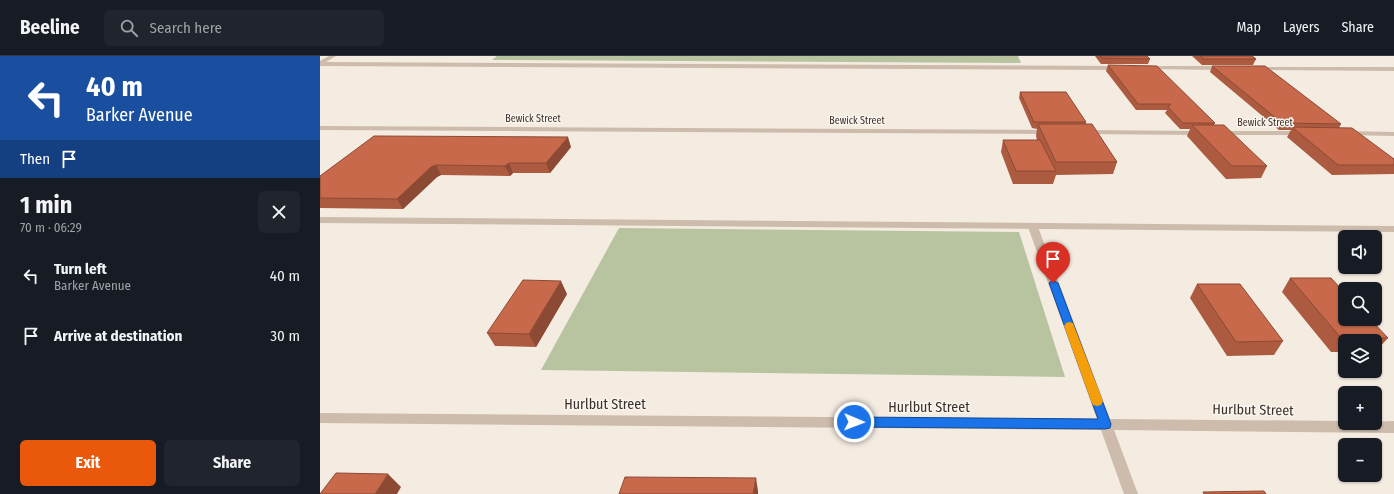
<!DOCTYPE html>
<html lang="en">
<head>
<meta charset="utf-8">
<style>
  body { margin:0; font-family:"Fira Sans Condensed",sans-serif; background:#20242c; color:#f1f3f6; height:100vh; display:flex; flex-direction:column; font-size:15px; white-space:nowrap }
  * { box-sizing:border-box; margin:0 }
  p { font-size:13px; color:#9ea1a6 }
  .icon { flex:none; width:22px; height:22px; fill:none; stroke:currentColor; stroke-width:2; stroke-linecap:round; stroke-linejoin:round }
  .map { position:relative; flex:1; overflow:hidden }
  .sheet { display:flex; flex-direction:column; background:#171b24; width:320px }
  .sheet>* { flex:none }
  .guide { background:#1a4fa0; color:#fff; overflow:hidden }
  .tools { position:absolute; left:1018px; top:174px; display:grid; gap:8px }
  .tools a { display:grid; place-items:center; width:44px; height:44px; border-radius:6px; background:#171b24; box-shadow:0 1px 3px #0004; font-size:20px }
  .pin { position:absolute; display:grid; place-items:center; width:34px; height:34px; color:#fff; margin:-41px -17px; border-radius:50% 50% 50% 0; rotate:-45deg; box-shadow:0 0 4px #0007 }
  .pin .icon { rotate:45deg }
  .me { position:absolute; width:44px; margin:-22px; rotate:91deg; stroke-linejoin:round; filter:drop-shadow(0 0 3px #0008) }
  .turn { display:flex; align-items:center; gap:14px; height:84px; padding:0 20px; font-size:18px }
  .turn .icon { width:52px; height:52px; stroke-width:2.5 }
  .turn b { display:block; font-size:28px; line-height:34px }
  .then { display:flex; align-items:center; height:38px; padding:0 20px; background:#0003; gap:8px; font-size:15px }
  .round { display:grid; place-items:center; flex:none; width:42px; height:42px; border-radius:6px; background:#20242c }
  .head { display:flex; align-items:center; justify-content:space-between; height:68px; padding:0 20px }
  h1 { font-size:24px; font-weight:700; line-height:30px }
  .primary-button { display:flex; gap:8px; margin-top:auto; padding:8px 20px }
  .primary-button a { flex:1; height:46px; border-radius:6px; background:#ea580c; color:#fff; font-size:16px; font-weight:700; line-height:46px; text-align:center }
  .primary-button a+a { background:#20242c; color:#f1f3f6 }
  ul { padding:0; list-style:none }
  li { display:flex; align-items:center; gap:12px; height:60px; padding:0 20px }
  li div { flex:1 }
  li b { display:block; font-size:15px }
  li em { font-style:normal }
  header { display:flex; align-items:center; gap:24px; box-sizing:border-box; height:56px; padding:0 20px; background:#171b24; border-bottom:1px solid #363941 }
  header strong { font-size:19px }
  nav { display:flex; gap:22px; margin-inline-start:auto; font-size:14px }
  .search { width:280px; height:36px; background:#20242c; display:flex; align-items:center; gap:10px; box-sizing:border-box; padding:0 14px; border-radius:6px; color:#9ea1a6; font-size:15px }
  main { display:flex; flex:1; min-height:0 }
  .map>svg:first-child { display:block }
  .green { fill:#b8c4a0 }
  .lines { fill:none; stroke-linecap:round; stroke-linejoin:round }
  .service { fill:#cdbbac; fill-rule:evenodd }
  .minor { fill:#cdbbac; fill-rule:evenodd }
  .wall { fill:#ac5a40 }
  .shaded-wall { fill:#8c4a34 }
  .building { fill:#c8694b; stroke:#8c4a34 }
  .route { fill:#1a73e8; stroke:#114b97 }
  .slow { fill:#f59e0b }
  .labels { text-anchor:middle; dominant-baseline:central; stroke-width:3; stroke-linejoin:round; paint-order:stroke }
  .far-street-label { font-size:10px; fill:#3b302b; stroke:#fbf5ee }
  .near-street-label { font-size:14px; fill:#3b302b; stroke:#fbf5ee }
</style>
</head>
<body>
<header>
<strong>Beeline</strong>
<div class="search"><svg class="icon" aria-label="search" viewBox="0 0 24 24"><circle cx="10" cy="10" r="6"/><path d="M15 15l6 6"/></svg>Search here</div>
<nav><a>Map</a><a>Layers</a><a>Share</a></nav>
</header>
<main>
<section class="sheet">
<div class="guide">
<div class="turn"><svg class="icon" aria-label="left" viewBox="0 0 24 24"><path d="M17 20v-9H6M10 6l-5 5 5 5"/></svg><div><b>40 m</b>Barker Avenue</div></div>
<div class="then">Then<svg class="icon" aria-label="arrive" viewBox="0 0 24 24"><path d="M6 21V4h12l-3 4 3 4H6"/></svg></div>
</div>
<div class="head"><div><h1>1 min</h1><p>70 m · 06:29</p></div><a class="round"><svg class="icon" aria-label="close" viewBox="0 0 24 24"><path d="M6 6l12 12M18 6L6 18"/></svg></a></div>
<ul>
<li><svg class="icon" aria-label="left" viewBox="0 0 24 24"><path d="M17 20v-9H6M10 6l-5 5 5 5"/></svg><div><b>Turn left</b><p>Barker Avenue</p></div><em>40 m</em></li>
<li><svg class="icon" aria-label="arrive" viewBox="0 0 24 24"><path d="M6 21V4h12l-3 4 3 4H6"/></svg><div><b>Arrive at destination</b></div><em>30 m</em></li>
</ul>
<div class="primary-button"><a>Exit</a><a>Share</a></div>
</section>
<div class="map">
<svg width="1074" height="438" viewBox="0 0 1074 438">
  <rect width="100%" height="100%" fill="#f4ebe1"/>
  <g class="green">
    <polygon points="177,0 698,0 701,7 172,4"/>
    <polygon points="299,172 699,176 745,321 221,314"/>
  </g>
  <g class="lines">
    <g class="service">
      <polygon points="9,0 16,0 6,6 800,10 803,12 800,14 0,10 0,5"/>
      <polygon points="826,10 904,10 907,12 904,14 824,13 824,11"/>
      <polygon points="934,11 1074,11 1074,15 936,14 934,13"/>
      <polygon points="0,161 1074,170 1074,176 0,167"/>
    </g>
    <g class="minor">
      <polygon points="0,70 730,74 734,76 730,78 0,74"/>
      <polygon points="761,74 882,75 886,77 882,79 764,78 761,78"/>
      <polygon points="897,75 982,75 986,77 982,79 900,79 896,77"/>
      <polygon points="1023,75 1074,76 1074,80 1026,79 1022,77"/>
      <polygon points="713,168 718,171 790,363 1025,365 1025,367 1074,365 1074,377 794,374 818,438 804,438 781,374 0,367 0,357 777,363 708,171"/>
    </g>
  </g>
  <g class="wall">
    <polygon points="775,0 827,0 830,3 828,8 781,8"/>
    <polygon points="872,0 932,0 936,3 933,9 882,9"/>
    <polygon points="788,9 895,67 894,69 947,110 941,122 906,123 867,80 870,73 860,73 845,57 847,54 816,54 786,15"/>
    <polygon points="892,10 1021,68 1019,72 1074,103 1074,118 1012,119 967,81 971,74 959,74 890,16"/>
    <polygon points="700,36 766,66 766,68 797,106 793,118 736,119 733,128 693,128 681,96 683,84 717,84 716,80 717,73 712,72 699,42"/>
    <polygon points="251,91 230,117 193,117 190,120 121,119 117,121 83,153 0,152 0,120"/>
    <polygon points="970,222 1068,282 1056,295 1055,295 1055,285 1025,285 1025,296 1011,296 962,236"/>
    <polygon points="877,228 963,285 954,299 907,300 870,242"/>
    <polygon points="247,238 216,291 175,290 167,277"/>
  </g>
  <g class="shaded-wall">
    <polygon points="248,81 251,91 230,117 226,107"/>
    <polygon points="189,107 193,117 190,120 185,110"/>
    <polygon points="116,109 121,119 117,121 83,153 77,143 111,111"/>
    <polygon points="241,225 247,238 216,291 209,278"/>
    <polygon points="68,418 81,431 77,438 55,438"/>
    <polygon points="436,422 438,435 438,438 433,438"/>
  </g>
  <g class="building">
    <polygon points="780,0 827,0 830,3 782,2"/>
    <polygon points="880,0 932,0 936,3 884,3"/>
    <polygon points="788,9 837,10 895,67 863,67 848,51 851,48 818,48"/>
    <polygon points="892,10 945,10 1021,68 962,67"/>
    <polygon points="700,36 746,36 766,66 714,66"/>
    <polygon points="718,68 772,68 797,106 736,106"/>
    <polygon points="872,69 904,69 947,110 912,110"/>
    <polygon points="972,71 1032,72 1074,103 1074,109 1018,109"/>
    <polygon points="54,80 248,81 226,107 189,107 185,110 116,109 111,111 77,143 0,142 0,120"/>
    <polygon points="683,84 720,84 736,115 696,115"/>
    <polygon points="970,222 1011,222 1025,237 1025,263 1050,263 1068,282 1021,282"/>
    <polygon points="203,224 241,225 209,278 167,277"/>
    <polygon points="877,228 920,228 963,285 916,286"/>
    <polygon points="16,417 68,418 55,438 0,438"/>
    <polygon points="305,421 436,422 433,438 299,438"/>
    <polygon points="944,435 946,438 884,438 883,436"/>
  </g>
  <polygon class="route" points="733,224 738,227 791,368 790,372 785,373 534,371 530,370 528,366 530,363 534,361 778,363 729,227"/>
  <polygon class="slow" points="749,266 753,267 754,270 783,345 781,349 777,350 773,349 771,345 744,270 746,267"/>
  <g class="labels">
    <g class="far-street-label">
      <text x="213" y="63">Bewick Street</text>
      <text x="537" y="65">Bewick Street</text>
      <text x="945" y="67">Bewick Street</text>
    </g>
    <g class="near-street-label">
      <text x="285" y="348">Hurlbut Street</text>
      <text x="609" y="351">Hurlbut Street</text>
      <text transform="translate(933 354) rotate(1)">Hurlbut Street</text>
    </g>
  </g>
</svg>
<div class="tools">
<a><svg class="icon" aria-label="sound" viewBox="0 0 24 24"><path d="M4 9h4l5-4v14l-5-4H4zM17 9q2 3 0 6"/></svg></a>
<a><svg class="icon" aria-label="search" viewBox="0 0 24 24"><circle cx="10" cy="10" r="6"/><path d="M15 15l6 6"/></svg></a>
<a><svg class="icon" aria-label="layers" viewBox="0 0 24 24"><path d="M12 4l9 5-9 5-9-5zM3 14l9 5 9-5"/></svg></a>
<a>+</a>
<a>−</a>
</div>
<div class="pin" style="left:733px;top:227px;background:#d93025"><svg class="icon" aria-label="arrive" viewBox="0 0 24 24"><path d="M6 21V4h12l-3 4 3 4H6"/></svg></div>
<svg class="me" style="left:534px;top:366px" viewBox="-20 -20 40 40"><circle r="17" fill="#1a73e8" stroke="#fff" stroke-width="3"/><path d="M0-11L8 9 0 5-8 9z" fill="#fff"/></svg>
</div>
</main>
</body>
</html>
